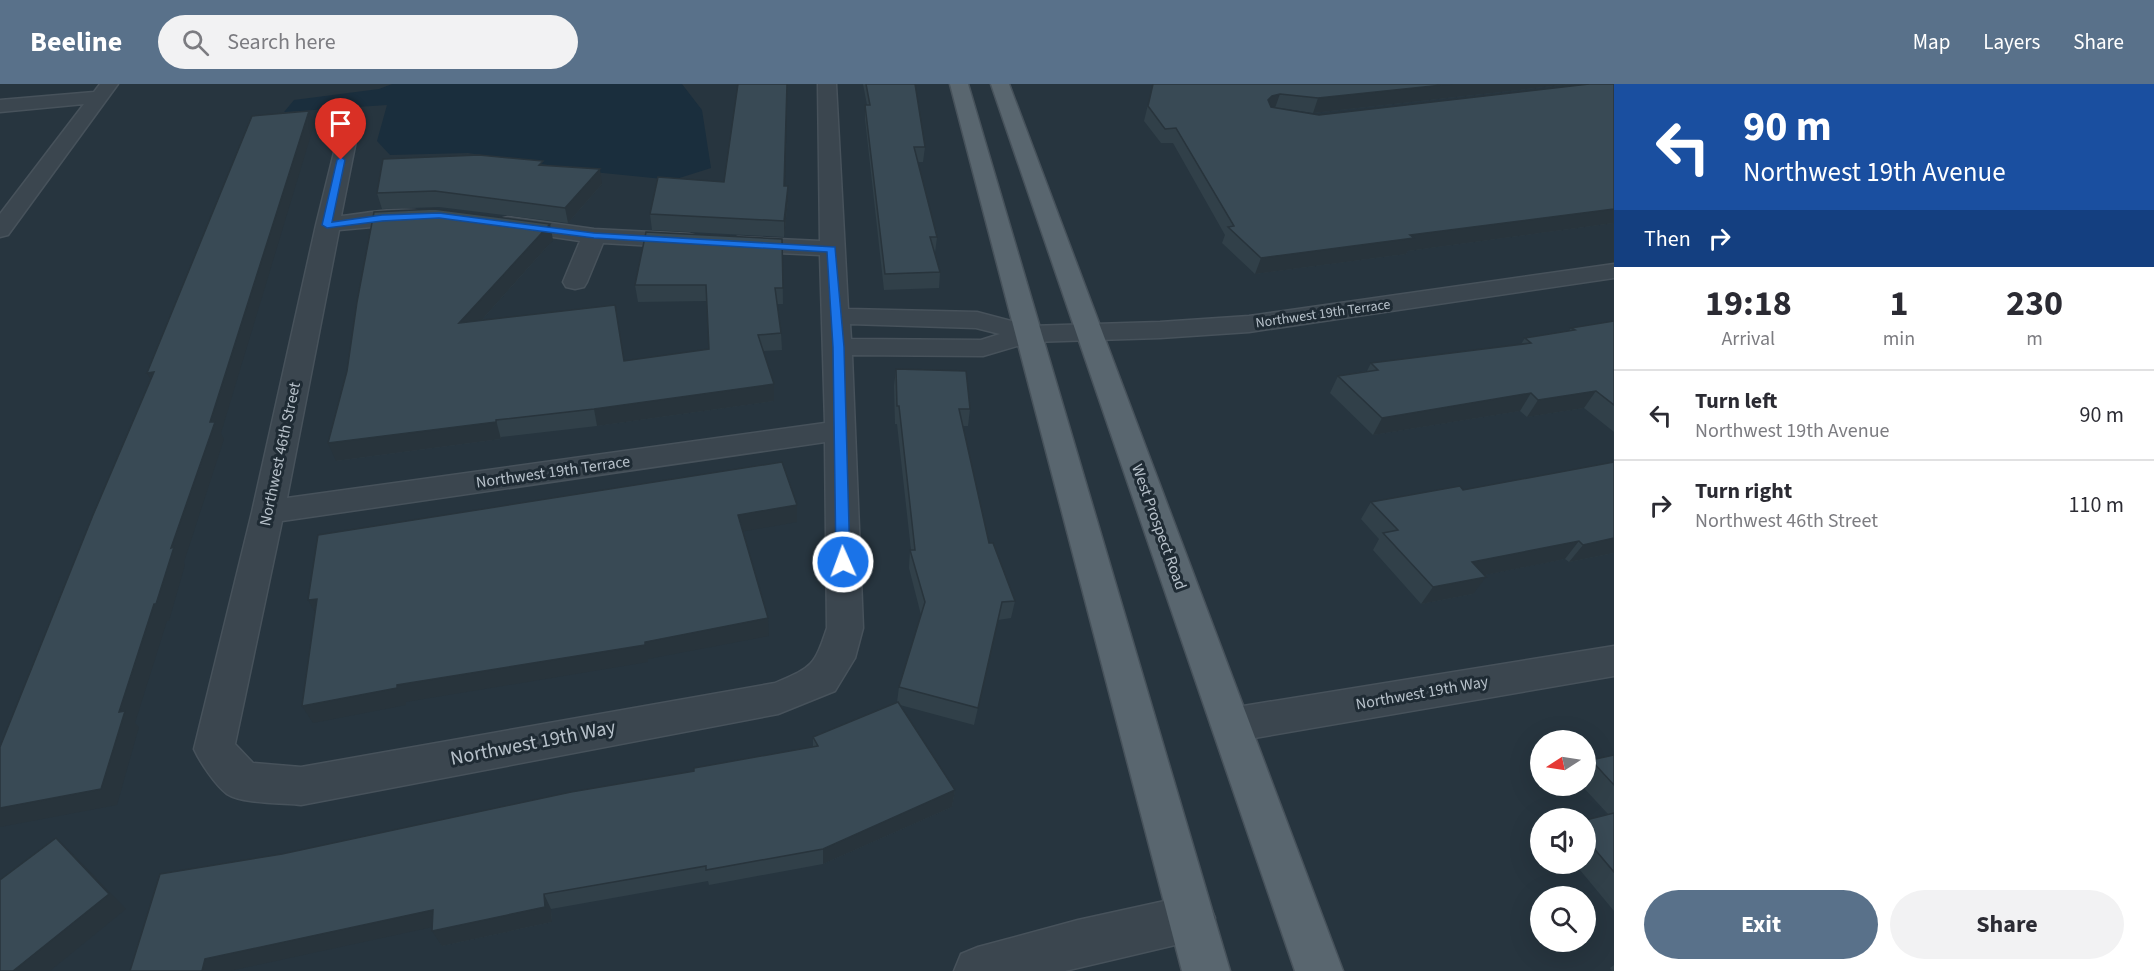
<!DOCTYPE html>
<html lang="en">
<head>
<meta charset="utf-8">
<style>
  body { margin:0; font-family:"Source Sans 3",sans-serif; background:#f2f2f3; color:#2b2b33; height:100vh; display:flex; flex-direction:column; font-size:22px; white-space:nowrap }
  * { box-sizing:border-box; margin:0 }
  p { font-size:20px; color:#7c7c81 }
  .icon { flex:none; width:33px; height:33px; fill:none; stroke:currentColor; stroke-width:2; stroke-linecap:round; stroke-linejoin:round }
  .map { position:relative; flex:1; overflow:hidden }
  .side { display:flex; flex-direction:column; background:#fff; width:540px }
  .side>* { flex:none }
  .top-card { background:#1a4fa0; color:#fff; overflow:hidden }
  .needle { width:39px; rotate:258deg }
  .buttons { position:absolute; left:1530px; top:646px; display:grid; gap:12px }
  .buttons a { display:grid; place-items:center; width:66px; height:66px; border-radius:50%; background:#fff; box-shadow:0 6px 24px #0002; font-size:30px }
  .pin { position:absolute; display:grid; place-items:center; width:51px; height:51px; color:#fff; margin:-62px -26px; border-radius:50% 50% 50% 0; rotate:-45deg; box-shadow:0 0 6px #0007 }
  .pin .icon { rotate:45deg }
  .me { position:absolute; width:66px; margin:-33px; rotate:358deg; stroke-linejoin:round; filter:drop-shadow(0 0 4px #0008) }
  .turn { display:flex; align-items:center; gap:21px; height:126px; padding:0 30px; font-size:27px }
  .turn .icon { width:78px; height:78px; stroke-width:2.5 }
  .turn b { display:block; font-size:42px; line-height:51px }
  .then { display:flex; align-items:center; height:57px; padding:0 30px; background:#0003; gap:12px; font-size:22px }
  .eta { display:flex; justify-content:space-evenly; align-items:center; height:102px; text-align:center }
  .eta b { font-size:36px; font-weight:700; line-height:42px }
  .cta { display:flex; gap:12px; margin-top:auto; padding:12px 30px }
  .cta a { flex:1; height:69px; border-radius:36px; background:#59718a; color:#fff; font-size:24px; font-weight:700; line-height:69px; text-align:center }
  .cta a+a { background:#f2f2f3; color:#2b2b33 }
  ul { padding:0; list-style:none }
  li { display:flex; align-items:center; gap:18px; height:90px; padding:0 30px; border-top:2px solid #e1e1e2 }
  li div { flex:1 }
  li b { display:block; font-size:22px }
  li em { font-style:normal }
  header { display:flex; align-items:center; gap:36px; box-sizing:border-box; height:84px; padding:0 30px; background:#59718a; color:#fff }
  header strong { font-size:28px }
  nav { display:flex; gap:33px; margin-inline-start:auto; font-size:21px }
  .search { width:420px; height:54px; background:#f2f2f3; display:flex; align-items:center; gap:15px; box-sizing:border-box; padding:0 21px; border-radius:33px; color:#7c7c81; font-size:22px }
  main { display:flex; flex:1; min-height:0 }
  .map>svg:first-child { display:block }
  .water { fill:#1a2e3d }
  .lines { fill:none; stroke-linecap:round; stroke-linejoin:round }
  .minor-casing { stroke:#47525b; stroke-width:3 }
  .major-casing { stroke:#47525b; stroke-width:3 }
  .minor { fill:#3b464f; fill-rule:evenodd }
  .major { fill:#59666f; fill-rule:evenodd }
  .wall { fill:#314049 }
  .shaded-wall { fill:#28343c }
  .building { fill:#394a55; stroke:#28343c; stroke-width:1.5 }
  .route { fill:#1a73e8; stroke:#114b97; stroke-width:1.5 }
  .labels { text-anchor:middle; dominant-baseline:central; stroke-width:6; stroke-linejoin:round; paint-order:stroke }
  .far-street-label { font-size:14px; fill:#b7c1ca; stroke:#1f2b34 }
  .street-label { font-size:16px; fill:#b7c1ca; stroke:#1f2b34 }
  .near-street-label { font-size:20px; fill:#b7c1ca; stroke:#1f2b34 }
</style>
</head>
<body>
<header>
<strong>Beeline</strong>
<div class="search"><svg class="icon" aria-label="search" viewBox="0 0 24 24"><circle cx="10" cy="10" r="6"/><path d="M15 15l6 6"/></svg>Search here</div>
<nav><a>Map</a><a>Layers</a><a>Share</a></nav>
</header>
<main>
<div class="map">
<svg width="1614" height="887" viewBox="0 0 1614 887">
  <rect width="100%" height="100%" fill="#27353f"/>
  <polygon class="water" points="392,0 682,0 702,26 711,84 673,96 593,88 468,69 390,71 377,57 387,21 284,28 294,16 379,5"/>
  <g class="lines">
    <g class="minor-casing">
      <g id="minor">
        <polygon points="100,0 118,0 8,151 0,153 0,130 84,20 0,28 0,16 94,8"/>
        <path d="M 818,0 L 836,0 L 848,225 L 977,228 L 1030,242 L 1160,238 L 1249,232 L 1614,180 L 1614,194 L 1249,248 L 1160,254 L 1031,258 L 983,272 L 852,271 L 863,544 L 855,574 L 835,607 L 778,630 L 301,721 C 283,719 242,720 227,710 C 215,701 200,678 194,665 L 252,428 L 316,141 L 344,28 L 358,28 L 361,32 L 341,132 C 368,129 399,122 426,128 L 429,133 L 426,138 L 339,146 L 287,414 L 825,339 L 820,171 L 738,167 L 730,165 L 726,160 L 730,155 L 738,153 L 820,157 ZM 850,240 L 976,244 L 1000,250 L 981,256 L 851,255 ZM 825,358 L 827,544 C 814,583 812,583 775,599 L 301,683 L 253,679 L 235,660 L 282,437 Z"/>
        <polygon points="508,133 594,145 689,150 697,152 701,157 697,162 689,164 603,159 587,198 584,203 575,205 566,203 563,198 580,157 500,145 497,140 500,135"/>
        <polygon points="1614,562 1614,592 1231,658 1217,653 1211,641 1217,629 1231,624"/>
        <polygon points="1192,811 1208,818 1215,834 1208,850 1192,857 1065,887 954,887 961,870 978,863 1078,836"/>
      </g>
    </g>
    <g class="major-casing">
      <g id="major">
        <polygon points="950,0 968,0 1230,887 1182,887"/>
        <polygon points="991,0 1009,0 1343,887 1295,887"/>
      </g>
    </g>
    <use href="#minor" class="minor"/>
    <use href="#major" class="major"/>
  </g>
  <g class="wall">
    <polygon points="863,0 915,0 925,63 923,78 918,78 937,153 935,169 940,188 939,204 884,206 865,35 865,21 867,21"/>
    <polygon points="1153,0 1572,0 1313,29 1279,24 1319,31 1614,0 1614,139 1408,167 1406,170 1255,190 1222,159 1225,151 1173,59 1161,59 1144,37"/>
    <polygon points="544,82 602,100 568,139 439,123 382,125 377,109"/>
    <polygon points="724,98 788,102 788,117 784,153 652,146 650,130"/>
    <polygon points="782,155 783,220 777,220 781,249 782,266 763,267 774,317 597,342 501,353 501,355 336,377 553,156 481,237 624,277 709,265 707,217 638,218 635,201"/>
    <polygon points="1614,237 1614,348 1584,324 1527,333 1520,327 1373,351 1330,309 1338,292 1367,287 1371,279 1521,260 1525,254 1569,247 1571,244"/>
    <polygon points="896,285 970,325 968,342 963,342 989,459 1015,517 1011,534 998,536 974,641 900,621 955,706 952,723 823,780 709,801 708,797 551,825 552,838 442,862 432,843 282,770 813,663 813,653 897,618 899,603 921,531 909,484 910,466 911,466 897,340 895,340 894,302"/>
    <polygon points="1614,378 1614,469 1569,478 1565,475 1484,491 1473,510 1421,520 1373,466 1379,455 1361,435 1371,418 1463,406"/>
    <polygon points="1614,671 1614,827 1575,780 1586,780 1586,736 1608,730 1582,702 1586,702 1586,682 1591,676"/>
    <polygon points="1614,881 1614,887 1612,887 1610,884"/>
  </g>
  <g class="shaded-wall">
    <polygon points="787,0 787,6 785,117 784,102"/>
    <polygon points="1452,0 1572,0 1313,29 1318,14"/>
    <polygon points="1280,10 1275,24 1263,31 1268,16 1272,12"/>
    <polygon points="309,27 314,41 221,349 224,355 184,478 185,481 169,537 167,537 135,639 139,643 117,721 0,743 0,724 119,628"/>
    <polygon points="600,85 602,100 568,139 565,124"/>
    <polygon points="788,102 788,117 784,153 784,137"/>
    <polygon points="1614,125 1614,139 1408,167 1406,170 1255,190 1261,174 1410,151"/>
    <polygon points="550,140 553,156 464,256 459,239"/>
    <polygon points="154,288 157,306 147,289"/>
    <polygon points="774,300 774,317 597,342 594,325"/>
    <polygon points="1596,307 1584,324 1527,333 1538,316"/>
    <polygon points="1531,309 1520,327 1373,351 1382,334"/>
    <polygon points="496,336 501,355 336,377 328,359"/>
    <polygon points="797,421 797,438 740,448 738,431"/>
    <polygon points="1614,454 1614,469 1569,478 1583,461"/>
    <polygon points="1579,457 1565,475 1460,496 1472,478"/>
    <polygon points="1486,493 1473,510 1421,520 1433,503"/>
    <polygon points="317,515 318,534 308,516"/>
    <polygon points="768,534 769,552 648,575 648,578 406,618 406,621 313,639 302,622 397,601 645,558"/>
    <polygon points="955,706 952,723 823,780 823,765"/>
    <polygon points="56,754 73,770 126,825 50,887 13,887"/>
    <polygon points="544,810 551,825 552,838 442,862 432,847"/>
    <polygon points="433,826 442,841 230,887 202,887 205,875"/>
  </g>
  <g class="building">
    <polygon points="738,0 787,0 784,102 788,102 784,137 650,130 658,93 724,98"/>
    <polygon points="866,0 915,0 925,63 914,63 937,153 930,153 940,188 885,190 865,21 870,21"/>
    <polygon points="1153,0 1452,0 1318,14 1280,10 1272,12 1268,16 1271,23 1319,31 1589,0 1614,0 1614,125 1410,151 1414,154 1261,174 1228,143 1234,142 1176,44 1165,45 1148,22"/>
    <polygon points="309,27 210,338 215,338 171,464 174,463 156,520 154,520 119,628 125,627 101,705 0,724 0,663 93,431 154,288 147,289 252,32"/>
    <polygon points="479,71 543,77 539,81 600,85 565,124 435,107 377,109 383,75"/>
    <polygon points="434,125 550,140 459,239 615,221 624,277 709,265 706,201 635,201 646,148 782,155 783,204 775,204 781,249 758,251 774,300 594,325 496,336 496,338 328,359 347,287 357,218 374,128"/>
    <polygon points="1614,237 1614,321 1596,307 1538,316 1531,309 1382,334 1338,292 1378,286 1371,279 1531,259 1525,254 1575,246 1571,244"/>
    <polygon points="896,285 966,287 970,325 959,325 989,459 993,459 1015,517 1002,518 978,624 899,603 925,518 910,466 915,466 899,322 897,322"/>
    <polygon points="782,378 797,421 738,431 768,534 645,558 645,561 397,601 397,604 302,622 317,515 308,516 318,451"/>
    <polygon points="1614,378 1614,454 1583,461 1579,457 1472,478 1486,493 1433,503 1383,449 1398,446 1371,418 1460,402 1463,406"/>
    <polygon points="898,618 955,706 823,765 706,786 706,782 544,810 545,823 432,847 433,826 205,875 202,887 130,887 160,790 282,770 571,708 694,687 694,684 818,662 813,653"/>
    <polygon points="1614,671 1614,701 1591,676"/>
    <polygon points="1614,729 1614,788 1586,755 1586,736"/>
    <polygon points="56,754 109,810 13,887 0,887 0,796"/>
  </g>
  <polygon class="route" points="341,73 345,76 332,138 382,131 439,129 594,149 835,163 844,263 850,478 848,482 843,483 836,478 833,263 827,168 594,154 439,134 382,137 327,144 322,141 337,76"/>
  <g class="labels">
    <g class="far-street-label">
      <text transform="translate(1323 230) rotate(-8)">Northwest 19th Terrace</text>
    </g>
    <g class="street-label">
      <text transform="translate(280 370) rotate(-78)">Northwest 46th Street</text>
      <text transform="translate(553 388) rotate(-8)">Northwest 19th Terrace</text>
      <text transform="translate(1159 443) rotate(70)">West Prospect Road</text>
      <text transform="translate(1422 609) rotate(-10)">Northwest 19th Way</text>
    </g>
    <g class="near-street-label">
      <text transform="translate(533 659) rotate(-11)">Northwest 19th Way</text>
    </g>
  </g>
</svg>
<div class="buttons">
<a><svg class="needle" viewBox="-14 -14 28 28"><path d="M0-13l5 13h-10z" fill="#e53935"/><path d="M0 13l5-13h-10z" fill="#7c7c81"/></svg></a>
<a><svg class="icon" aria-label="sound" viewBox="0 0 24 24"><path d="M4 9h4l5-4v14l-5-4H4zM17 9q2 3 0 6"/></svg></a>
<a><svg class="icon" aria-label="search" viewBox="0 0 24 24"><circle cx="10" cy="10" r="6"/><path d="M15 15l6 6"/></svg></a>
</div>
<div class="pin" style="left:341px;top:76px;background:#d93025"><svg class="icon" aria-label="arrive" viewBox="0 0 24 24"><path d="M6 21V4h12l-3 4 3 4H6"/></svg></div>
<svg class="me" style="left:843px;top:478px" viewBox="-20 -20 40 40"><circle r="17" fill="#1a73e8" stroke="#fff" stroke-width="3"/><path d="M0-11L8 9 0 5-8 9z" fill="#fff"/></svg>
</div>
<section class="side">
<div class="top-card">
<div class="turn"><svg class="icon" aria-label="left" viewBox="0 0 24 24"><path d="M17 20v-9H6M10 6l-5 5 5 5"/></svg><div><b>90 m</b>Northwest 19th Avenue</div></div>
<div class="then">Then<svg class="icon" aria-label="right" viewBox="0 0 24 24"><path d="M7 20v-9h11M14 6l5 5-5 5"/></svg></div>
</div>
<div class="eta">
<div><b>19:18</b><p>Arrival</p></div>
<div><b>1</b><p>min</p></div>
<div><b>230</b><p>m</p></div>
</div>
<ul>
<li><svg class="icon" aria-label="left" viewBox="0 0 24 24"><path d="M17 20v-9H6M10 6l-5 5 5 5"/></svg><div><b>Turn left</b><p>Northwest 19th Avenue</p></div><em>90 m</em></li>
<li><svg class="icon" aria-label="right" viewBox="0 0 24 24"><path d="M7 20v-9h11M14 6l5 5-5 5"/></svg><div><b>Turn right</b><p>Northwest 46th Street</p></div><em>110 m</em></li>
</ul>
<div class="cta"><a>Exit</a><a>Share</a></div>
</section>
</main>
</body>
</html>
